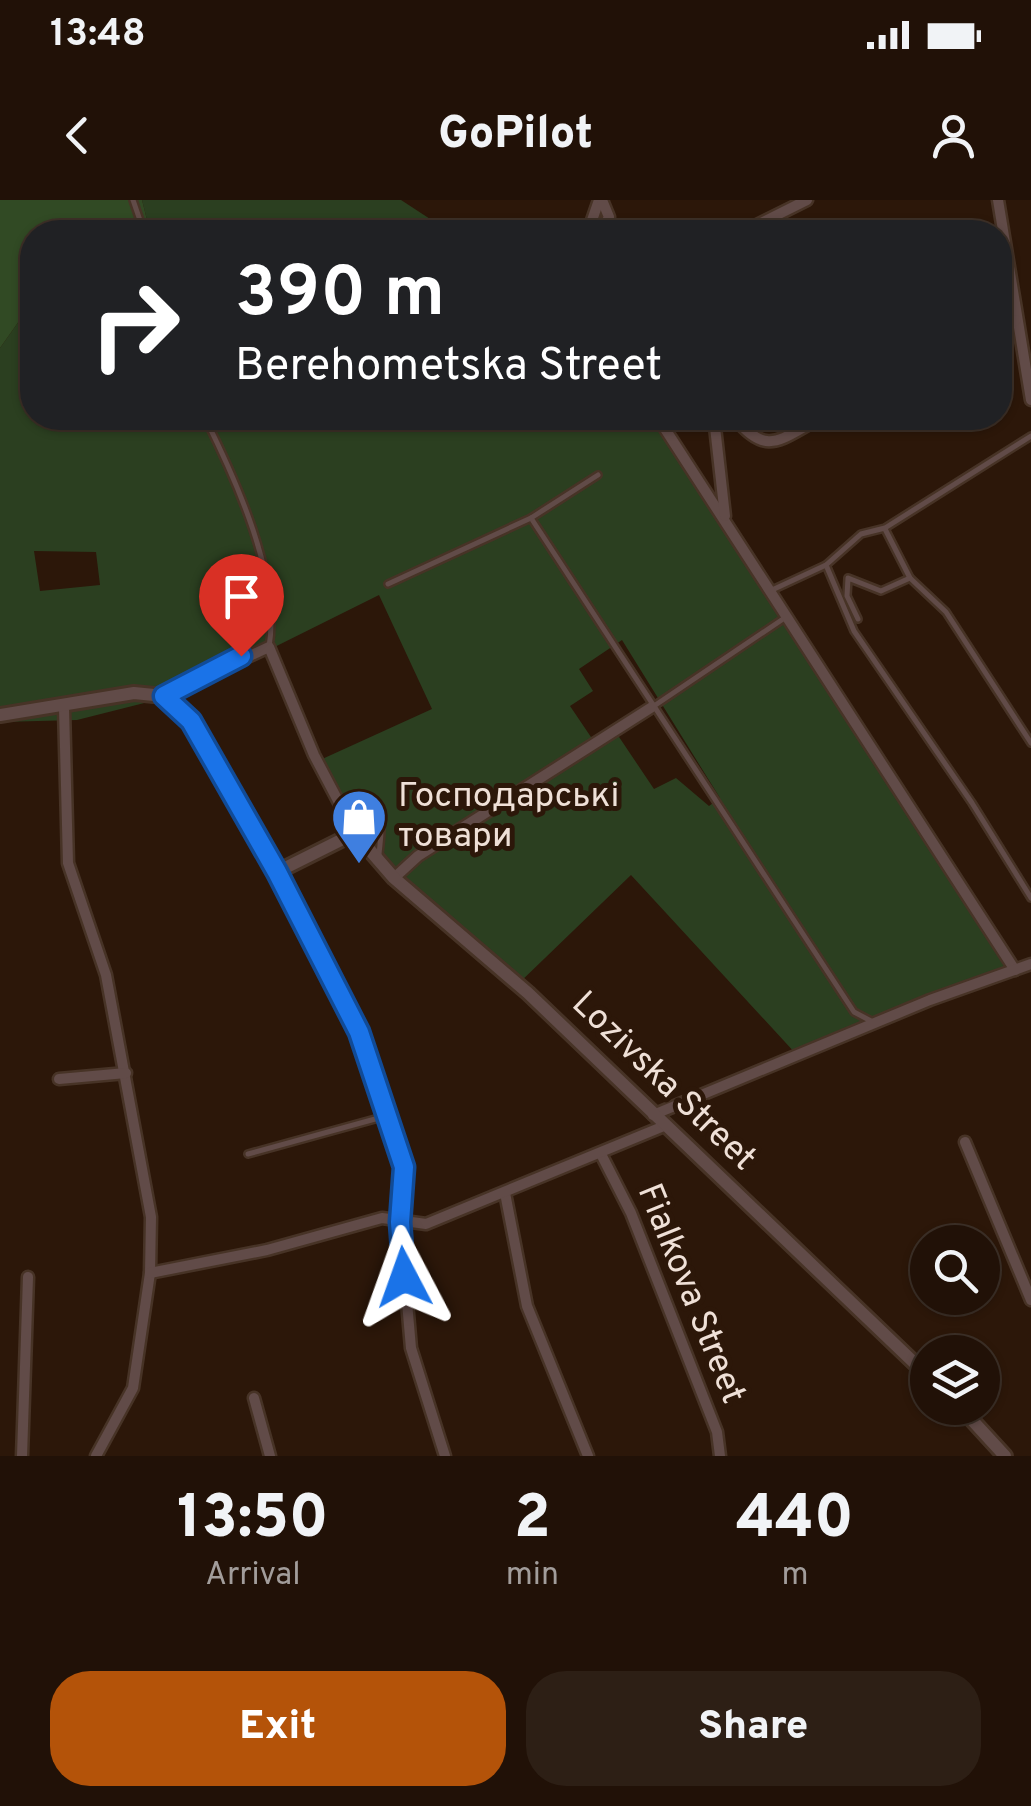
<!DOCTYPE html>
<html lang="en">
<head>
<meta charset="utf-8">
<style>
  body { margin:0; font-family:Overpass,sans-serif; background:#2d1f15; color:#f1f3f6; height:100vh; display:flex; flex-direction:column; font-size:38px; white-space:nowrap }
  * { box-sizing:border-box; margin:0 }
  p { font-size:32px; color:#a29d9b }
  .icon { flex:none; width:55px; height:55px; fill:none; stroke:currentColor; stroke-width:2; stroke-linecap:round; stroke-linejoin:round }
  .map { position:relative; height:1256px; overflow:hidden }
  .sheet { display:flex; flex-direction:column; background:#211107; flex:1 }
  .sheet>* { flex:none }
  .hud { position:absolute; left:20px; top:20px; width:992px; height:210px; border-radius:40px; box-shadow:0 2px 8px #0004,0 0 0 2px #3e3128; background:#202124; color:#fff; overflow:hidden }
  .tools { position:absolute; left:910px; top:1025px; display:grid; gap:20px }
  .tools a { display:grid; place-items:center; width:90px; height:90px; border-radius:50%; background:#211107; box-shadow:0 2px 8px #0004,0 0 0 2px #3e3128; font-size:50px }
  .pin { position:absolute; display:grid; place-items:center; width:85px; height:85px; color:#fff; margin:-102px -42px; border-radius:50% 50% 50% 0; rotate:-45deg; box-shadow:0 0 10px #0007 }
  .pin .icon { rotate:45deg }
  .me { position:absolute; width:110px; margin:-55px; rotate:356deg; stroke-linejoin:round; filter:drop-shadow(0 0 8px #0008) }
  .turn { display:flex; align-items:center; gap:35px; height:210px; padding:0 50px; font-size:45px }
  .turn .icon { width:130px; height:130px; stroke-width:2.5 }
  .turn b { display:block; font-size:70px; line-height:85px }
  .eta { display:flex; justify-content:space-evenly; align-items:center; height:170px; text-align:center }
  .eta b { font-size:60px; font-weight:800; line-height:70px }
  .primary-button { display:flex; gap:20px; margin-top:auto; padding:20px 50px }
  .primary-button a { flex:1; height:115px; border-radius:40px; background:#b45309; color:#fff; font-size:40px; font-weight:800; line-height:115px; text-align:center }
  .primary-button a+a { background:#2d1f15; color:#f1f3f6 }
  .status { display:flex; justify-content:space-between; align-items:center; height:70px; padding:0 50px; background:#211107; direction:ltr }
  .status svg { height:28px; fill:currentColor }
  header { display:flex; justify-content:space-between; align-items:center; height:130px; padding:0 50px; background:#211107; font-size:45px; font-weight:800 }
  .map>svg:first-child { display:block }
  .green { fill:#2b3f20; fill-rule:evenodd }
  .forest { fill:#314a24 }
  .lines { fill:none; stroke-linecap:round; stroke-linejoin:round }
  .service-casing { stroke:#473326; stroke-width:10 }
  .minor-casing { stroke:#473326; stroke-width:15 }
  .tertiary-casing { stroke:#473326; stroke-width:18 }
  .service { stroke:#614b48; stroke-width:5 }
  .minor { stroke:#614b48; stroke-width:10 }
  .tertiary { stroke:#614b48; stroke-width:12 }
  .route-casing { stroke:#114b97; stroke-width:25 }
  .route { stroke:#1a73e8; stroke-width:18 }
  .labels { text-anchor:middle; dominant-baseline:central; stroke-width:10; stroke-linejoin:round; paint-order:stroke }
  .poi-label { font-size:35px; fill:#efe0d7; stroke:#2c1709; text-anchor:start }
  .street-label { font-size:35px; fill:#efe0d7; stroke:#2c1709 }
</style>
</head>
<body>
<div class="status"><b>13:48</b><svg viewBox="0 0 49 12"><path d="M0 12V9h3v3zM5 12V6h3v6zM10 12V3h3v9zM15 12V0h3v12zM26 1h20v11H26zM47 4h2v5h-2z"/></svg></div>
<header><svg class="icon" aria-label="back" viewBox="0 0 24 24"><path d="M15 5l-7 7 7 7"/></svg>GoPilot<svg class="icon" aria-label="person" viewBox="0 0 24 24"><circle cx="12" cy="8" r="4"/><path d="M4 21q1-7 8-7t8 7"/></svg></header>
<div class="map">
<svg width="1031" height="1256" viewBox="0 0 1031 1256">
  <rect width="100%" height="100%" fill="#2c1709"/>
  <g class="green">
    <polygon points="142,0 401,0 450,32 150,32"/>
    <path d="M 31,72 L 32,218 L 656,218 L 1013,770 L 796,854 L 631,675 L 516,786 L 356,640 L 320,560 L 432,509 L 379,395 L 180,494 L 77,520 L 0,522 L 0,148 L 29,107 ZM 34,351 L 96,352 L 100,385 L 40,391 ZM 622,440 L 720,598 L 709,606 L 676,578 L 654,589 L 613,528 L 593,540 L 570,506 L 593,491 L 579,469 Z"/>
  </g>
  <polygon class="forest" points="0,0 142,0 150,32 32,32 29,107 0,148"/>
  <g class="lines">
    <g class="service-casing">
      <g id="service">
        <polyline points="133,0 144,32"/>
        <path d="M 205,218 C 236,280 281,379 269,447"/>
        <polyline points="531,318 854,812 873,822"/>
        <polyline points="885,329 910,378 946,412 1031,543"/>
        <polyline points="826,365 854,431 972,603 1031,698"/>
        <polyline points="388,384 531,318 598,275"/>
        <polyline points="772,390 826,365 861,334 885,328 1031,236"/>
        <polyline points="858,419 847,396 848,378 881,391 910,378"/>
        <polyline points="654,506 786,417"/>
        <path d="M 344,609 L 363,600 C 387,612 381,632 379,654"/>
        <polyline points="248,954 386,916"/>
      </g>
    </g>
    <g class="minor-casing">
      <g id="minor">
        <polyline points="998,0 1031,200"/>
        <polyline points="588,32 599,0"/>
        <polyline points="601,32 609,17 602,0"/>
        <polyline points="743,32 807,0"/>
        <polyline points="1000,129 1016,120"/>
        <polyline points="658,218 1015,770"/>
        <polyline points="714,218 725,316"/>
        <path d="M 735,218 C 768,259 782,237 821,218"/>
        <polyline points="164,496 269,447 314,555 355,633"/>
        <polyline points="64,508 68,663 106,775 151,1017 150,1073 133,1188 96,1256"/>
        <polyline points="277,672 359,831 404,967 400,1022 411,1148 445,1256"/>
        <polyline points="394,678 418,656 652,507"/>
        <polyline points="59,879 126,873"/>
        <polyline points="653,915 930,800 1031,764"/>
        <polyline points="965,942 1031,1100"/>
        <polyline points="601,954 631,1013 717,1232 720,1256"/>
        <polyline points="505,993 527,1106 588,1256"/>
        <polyline points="150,1073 267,1050 382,1018 426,1024 664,926"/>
        <polyline points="254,1198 270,1256"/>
        <polyline points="22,1256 28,1077"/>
      </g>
    </g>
    <g class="tertiary-casing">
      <g id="tertiary">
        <polyline points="0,515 134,493 164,496 191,521 277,672 355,633 394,678 528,793 928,1176"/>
        <polyline points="961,1208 1005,1256"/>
      </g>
    </g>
    <use href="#service" class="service"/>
    <use href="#minor" class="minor"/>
    <use href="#tertiary" class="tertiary"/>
  </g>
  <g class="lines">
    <g class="route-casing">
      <polyline id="route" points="241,456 164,496 191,521 277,672 359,832 404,967 400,1022 404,1077"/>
    </g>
    <use href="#route" class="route"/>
  </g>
  <defs>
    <g id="shop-pin" transform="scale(2.875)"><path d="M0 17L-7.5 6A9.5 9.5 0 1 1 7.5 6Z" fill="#3f7fe0" stroke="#2c1709"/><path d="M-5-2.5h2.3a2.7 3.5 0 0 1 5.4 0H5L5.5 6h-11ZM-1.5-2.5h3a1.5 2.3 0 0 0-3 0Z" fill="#fff"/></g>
  </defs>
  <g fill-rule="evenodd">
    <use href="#shop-pin" x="359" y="617"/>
  </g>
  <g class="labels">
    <g class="poi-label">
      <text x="398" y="597">Господарські<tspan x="398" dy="40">товари</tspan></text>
    </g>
    <g class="street-label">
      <text transform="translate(663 882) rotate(44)">Lozivska Street</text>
      <text transform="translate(690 1094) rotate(68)">Fialkova Street</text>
    </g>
  </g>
</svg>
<div class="tools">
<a><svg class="icon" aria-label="search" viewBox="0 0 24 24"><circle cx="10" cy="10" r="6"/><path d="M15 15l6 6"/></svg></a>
<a><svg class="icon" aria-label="layers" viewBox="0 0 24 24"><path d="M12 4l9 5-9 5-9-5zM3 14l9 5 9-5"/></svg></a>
</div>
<div class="pin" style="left:241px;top:456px;background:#d93025"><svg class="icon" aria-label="arrive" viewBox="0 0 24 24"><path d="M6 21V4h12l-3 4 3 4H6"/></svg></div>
<svg class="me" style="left:404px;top:1077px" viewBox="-20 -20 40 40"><path d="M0-17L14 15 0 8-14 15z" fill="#1a73e8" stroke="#fff" stroke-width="4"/></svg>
<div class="hud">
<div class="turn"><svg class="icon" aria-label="right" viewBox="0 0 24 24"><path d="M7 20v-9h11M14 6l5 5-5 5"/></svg><div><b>390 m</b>Berehometska Street</div></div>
</div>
</div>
<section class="sheet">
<div class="eta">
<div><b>13:50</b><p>Arrival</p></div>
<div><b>2</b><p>min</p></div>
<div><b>440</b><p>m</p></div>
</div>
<div class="primary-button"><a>Exit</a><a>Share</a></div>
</section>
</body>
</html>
